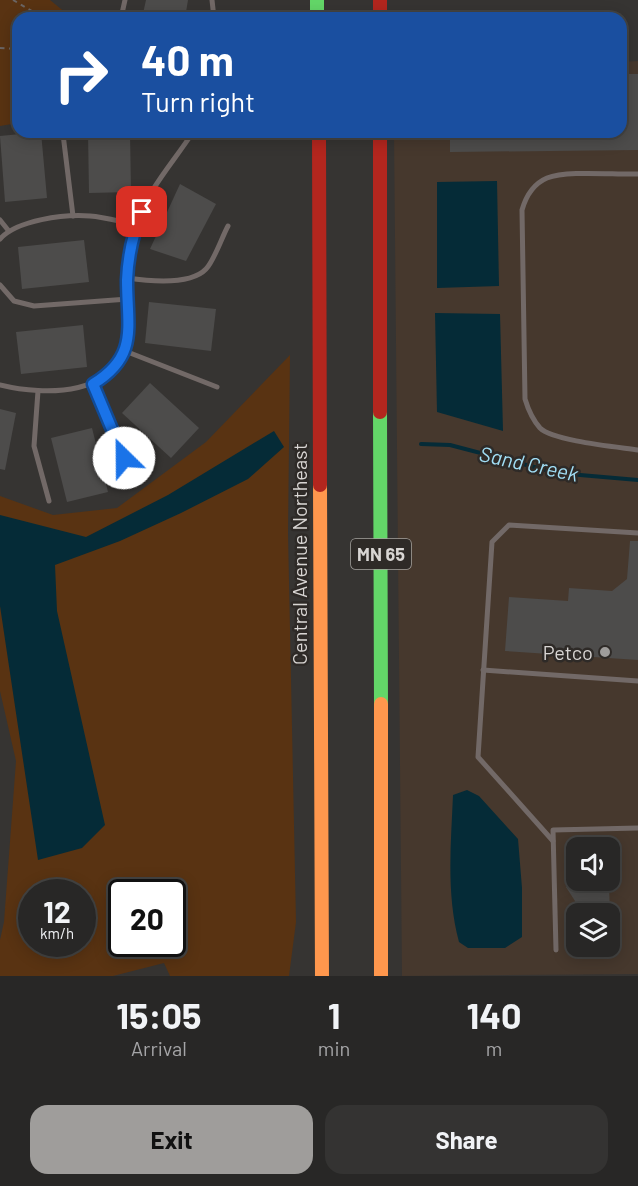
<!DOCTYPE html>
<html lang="en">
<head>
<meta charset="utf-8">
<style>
  body { margin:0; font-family:Barlow,sans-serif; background:#343332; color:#f1f3f6; height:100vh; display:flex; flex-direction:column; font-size:22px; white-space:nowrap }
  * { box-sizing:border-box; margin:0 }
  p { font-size:20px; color:#a5a5a7 }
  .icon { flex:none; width:33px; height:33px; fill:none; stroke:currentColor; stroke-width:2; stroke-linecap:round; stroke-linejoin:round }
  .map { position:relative; height:976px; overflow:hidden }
  .sheet { display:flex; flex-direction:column; background:#282726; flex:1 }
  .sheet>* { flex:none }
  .guide { position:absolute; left:12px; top:12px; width:615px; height:126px; border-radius:18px; box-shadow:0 3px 15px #0003,0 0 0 2px #444443; background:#1a4fa0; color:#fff; overflow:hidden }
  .buttons { position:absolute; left:566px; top:837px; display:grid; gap:12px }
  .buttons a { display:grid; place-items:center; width:54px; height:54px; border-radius:12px; background:#282726; box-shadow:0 3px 15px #0003,0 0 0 2px #444443; font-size:30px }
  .speed { position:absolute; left:18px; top:879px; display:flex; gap:12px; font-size:30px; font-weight:700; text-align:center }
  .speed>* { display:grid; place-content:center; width:78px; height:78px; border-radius:50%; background:#282726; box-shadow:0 3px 15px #0003,0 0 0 2px #444443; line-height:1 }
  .speed small { font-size:15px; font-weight:400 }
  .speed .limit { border:3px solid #111; border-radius:9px; background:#fff; color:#111 }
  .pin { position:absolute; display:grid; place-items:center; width:51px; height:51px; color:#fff; margin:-26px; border-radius:12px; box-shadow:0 3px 9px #0006 }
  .me { position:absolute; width:66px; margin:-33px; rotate:337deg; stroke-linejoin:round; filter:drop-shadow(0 0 4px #0008) }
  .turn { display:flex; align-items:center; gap:21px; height:126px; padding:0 30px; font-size:27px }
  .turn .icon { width:78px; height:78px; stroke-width:2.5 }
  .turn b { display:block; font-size:42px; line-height:51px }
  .eta { display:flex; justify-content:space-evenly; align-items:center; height:102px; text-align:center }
  .eta b { font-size:36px; font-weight:700; line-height:42px }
  .primary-button { display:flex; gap:12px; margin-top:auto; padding:12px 30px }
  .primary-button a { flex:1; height:69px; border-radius:18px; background:#9f9d9b; color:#111; font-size:24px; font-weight:700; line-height:69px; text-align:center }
  .primary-button a+a { background:#343332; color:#f1f3f6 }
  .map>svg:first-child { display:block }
  .commercial { fill:#46382d; fill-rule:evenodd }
  .green { fill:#593312; fill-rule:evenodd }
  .water { fill:#052b37 }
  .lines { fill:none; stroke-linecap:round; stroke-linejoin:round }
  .stream { stroke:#052b37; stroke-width:4 }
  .building { fill:#4d4c4b }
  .path { stroke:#6b6563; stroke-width:2; stroke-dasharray:4.5 4.5; stroke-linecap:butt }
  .lane { stroke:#726967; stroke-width:5 }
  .fast { stroke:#63d668; stroke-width:14 }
  .slow { stroke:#ff974d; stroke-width:14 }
  .jam { stroke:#b3261e; stroke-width:14 }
  .route-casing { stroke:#114b97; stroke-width:15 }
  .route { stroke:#1a73e8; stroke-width:10 }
  .poi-dot { fill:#9f9d9b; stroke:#2e2a27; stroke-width:2 }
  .labels { text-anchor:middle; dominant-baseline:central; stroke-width:5; stroke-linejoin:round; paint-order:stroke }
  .shield { fill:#2e2a27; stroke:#a5a29f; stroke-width:1.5 }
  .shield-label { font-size:18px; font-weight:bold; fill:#d8d5d3 }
  .street-label { font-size:20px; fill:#d8d5d3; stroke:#2e2a27 }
  .poi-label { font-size:20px; fill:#d8d5d3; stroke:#2e2a27; text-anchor:end }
  .water-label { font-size:21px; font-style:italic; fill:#a1def5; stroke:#2e2a27 }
</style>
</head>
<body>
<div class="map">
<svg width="638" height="976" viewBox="0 0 638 976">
  <rect width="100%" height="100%" fill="#363432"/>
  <path class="commercial" d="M 638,61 L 638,974 L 402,976 L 394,132 L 621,132 L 621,62 ZM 576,848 L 609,848 L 609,880 L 576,880 ZM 576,914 L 609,914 L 609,946 L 576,946 Z"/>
  <g class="green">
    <polygon points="0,0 50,0 72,18 18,18 18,123 0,126"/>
    <path d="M 290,355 L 288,533 L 296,922 L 289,976 L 170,976 L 164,963 L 113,976 L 0,976 L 0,940 L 4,922 L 16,761 L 0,691 L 0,496 L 53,515 L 117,508 L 206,442 ZM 32,892 L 82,892 L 82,944 L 32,944 ZM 122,892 L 172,892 L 172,944 L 122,944 Z"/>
  </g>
  <g class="water">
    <polygon points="497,181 499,286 437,288 437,182"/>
    <polygon points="435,313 500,314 503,431 437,412"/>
    <polygon points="274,431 284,447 248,479 181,513 120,541 55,565 57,611 105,825 82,848 38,860 0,606 0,515 86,537 168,495"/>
    <path d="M 467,790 L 479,796 L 518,839 L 522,888 L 522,937 L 505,948 L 468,948 L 459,942 C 446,894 451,844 453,795 Z"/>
  </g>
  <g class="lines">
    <polyline class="stream" points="421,444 450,445 557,473 638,480"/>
  </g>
  <g class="building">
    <polygon points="146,0 188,0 185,18 142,18"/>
    <polygon points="621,74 638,74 638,150 450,152 450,134 621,132"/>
    <polygon points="41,132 47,198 5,202 0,136"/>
    <polygon points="88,132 130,132 131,192 89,193"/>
    <polygon points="180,184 216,204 186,261 150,249"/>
    <polygon points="84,240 89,282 22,289 18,247"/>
    <polygon points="149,302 216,309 211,351 145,343"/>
    <polygon points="83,325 87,367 21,374 16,332"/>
    <polygon points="150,383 199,428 171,458 122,413"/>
    <polygon points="0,409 16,413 5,470 0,469"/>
    <polygon points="92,428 108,492 67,502 51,438"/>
    <polygon points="630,541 638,541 638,660 505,651 509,597 568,601 569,588 612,591 627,579"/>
    <polygon points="609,886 610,914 575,914 575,901 566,887"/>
  </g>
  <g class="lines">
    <g class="path">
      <polyline points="13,0 44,18"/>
      <polyline points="0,48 18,49"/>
    </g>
    <g class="lane">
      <polyline points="212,0 214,18"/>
      <polyline points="121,18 125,0"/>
      <polyline points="63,134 73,216"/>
      <path d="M 638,174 C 616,175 567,170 547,178 C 533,184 526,196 522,210 L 525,399 C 528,409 533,420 540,428 C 553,441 618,447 638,450"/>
      <polyline points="0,220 8,230"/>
      <path d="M 0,239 C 17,220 64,214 90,216 C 105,217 121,222 137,225"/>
      <path d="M 127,278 C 148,281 190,286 206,269 C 214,261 222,237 228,226"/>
      <polyline points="0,285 14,301 34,306 128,299"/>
      <polyline points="125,351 217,387"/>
      <polyline points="93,384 132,476"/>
      <path d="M 0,385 C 45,396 121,397 128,336 C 130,318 127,299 127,281 C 127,263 131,243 136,226 C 147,190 173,163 193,132"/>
      <polyline points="38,391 34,446 49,501"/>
      <polyline points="483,670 638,681"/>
      <polyline points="553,841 478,757 492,542 509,525 638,533"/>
      <polyline points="556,950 553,830 638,828"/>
    </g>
    <g class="fast">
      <polyline points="317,0 317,18"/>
      <polyline points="380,412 381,704"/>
    </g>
    <g class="slow">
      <polyline points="320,485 322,976"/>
      <polyline points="381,704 381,976"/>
    </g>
    <g class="jam">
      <polyline points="380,0 380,18"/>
      <polyline points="319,132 320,485"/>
      <polyline points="380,132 380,412"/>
    </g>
  </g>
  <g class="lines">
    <g class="route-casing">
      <path id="route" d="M 124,458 L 93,384 C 139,356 127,327 127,280 C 128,257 133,233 142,212"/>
    </g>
    <use href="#route" class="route"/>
  </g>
  <circle class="poi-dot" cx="605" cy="652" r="6"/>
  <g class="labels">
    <rect class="shield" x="351" y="539" width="60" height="30" rx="4.5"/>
    <g class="shield-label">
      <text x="381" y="554">MN 65</text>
    </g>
    <g class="street-label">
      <text transform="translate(299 554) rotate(-90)">Central Avenue Northeast</text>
    </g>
    <g class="poi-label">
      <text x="593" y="652">Petco</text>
    </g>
    <g class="water-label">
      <text transform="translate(529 463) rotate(12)">Sand Creek</text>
    </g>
  </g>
</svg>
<div class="buttons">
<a><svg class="icon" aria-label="sound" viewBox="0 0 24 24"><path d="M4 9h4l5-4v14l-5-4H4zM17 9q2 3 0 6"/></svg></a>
<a><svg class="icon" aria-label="layers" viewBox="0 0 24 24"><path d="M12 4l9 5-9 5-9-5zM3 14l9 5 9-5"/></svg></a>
</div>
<div class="speed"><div>12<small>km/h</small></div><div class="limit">20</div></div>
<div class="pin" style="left:142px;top:212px;background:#d93025"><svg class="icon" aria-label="arrive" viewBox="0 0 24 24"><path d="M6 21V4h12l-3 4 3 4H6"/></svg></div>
<svg class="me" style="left:124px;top:458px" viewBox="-20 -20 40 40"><circle r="19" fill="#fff"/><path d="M0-13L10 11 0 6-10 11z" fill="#1a73e8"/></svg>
<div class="guide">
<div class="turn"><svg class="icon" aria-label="right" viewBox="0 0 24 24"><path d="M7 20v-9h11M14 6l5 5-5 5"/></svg><div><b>40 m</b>Turn right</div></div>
</div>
</div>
<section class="sheet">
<div class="eta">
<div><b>15:05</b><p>Arrival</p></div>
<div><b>1</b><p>min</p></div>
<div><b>140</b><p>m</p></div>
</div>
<div class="primary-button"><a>Exit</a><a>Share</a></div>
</section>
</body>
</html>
